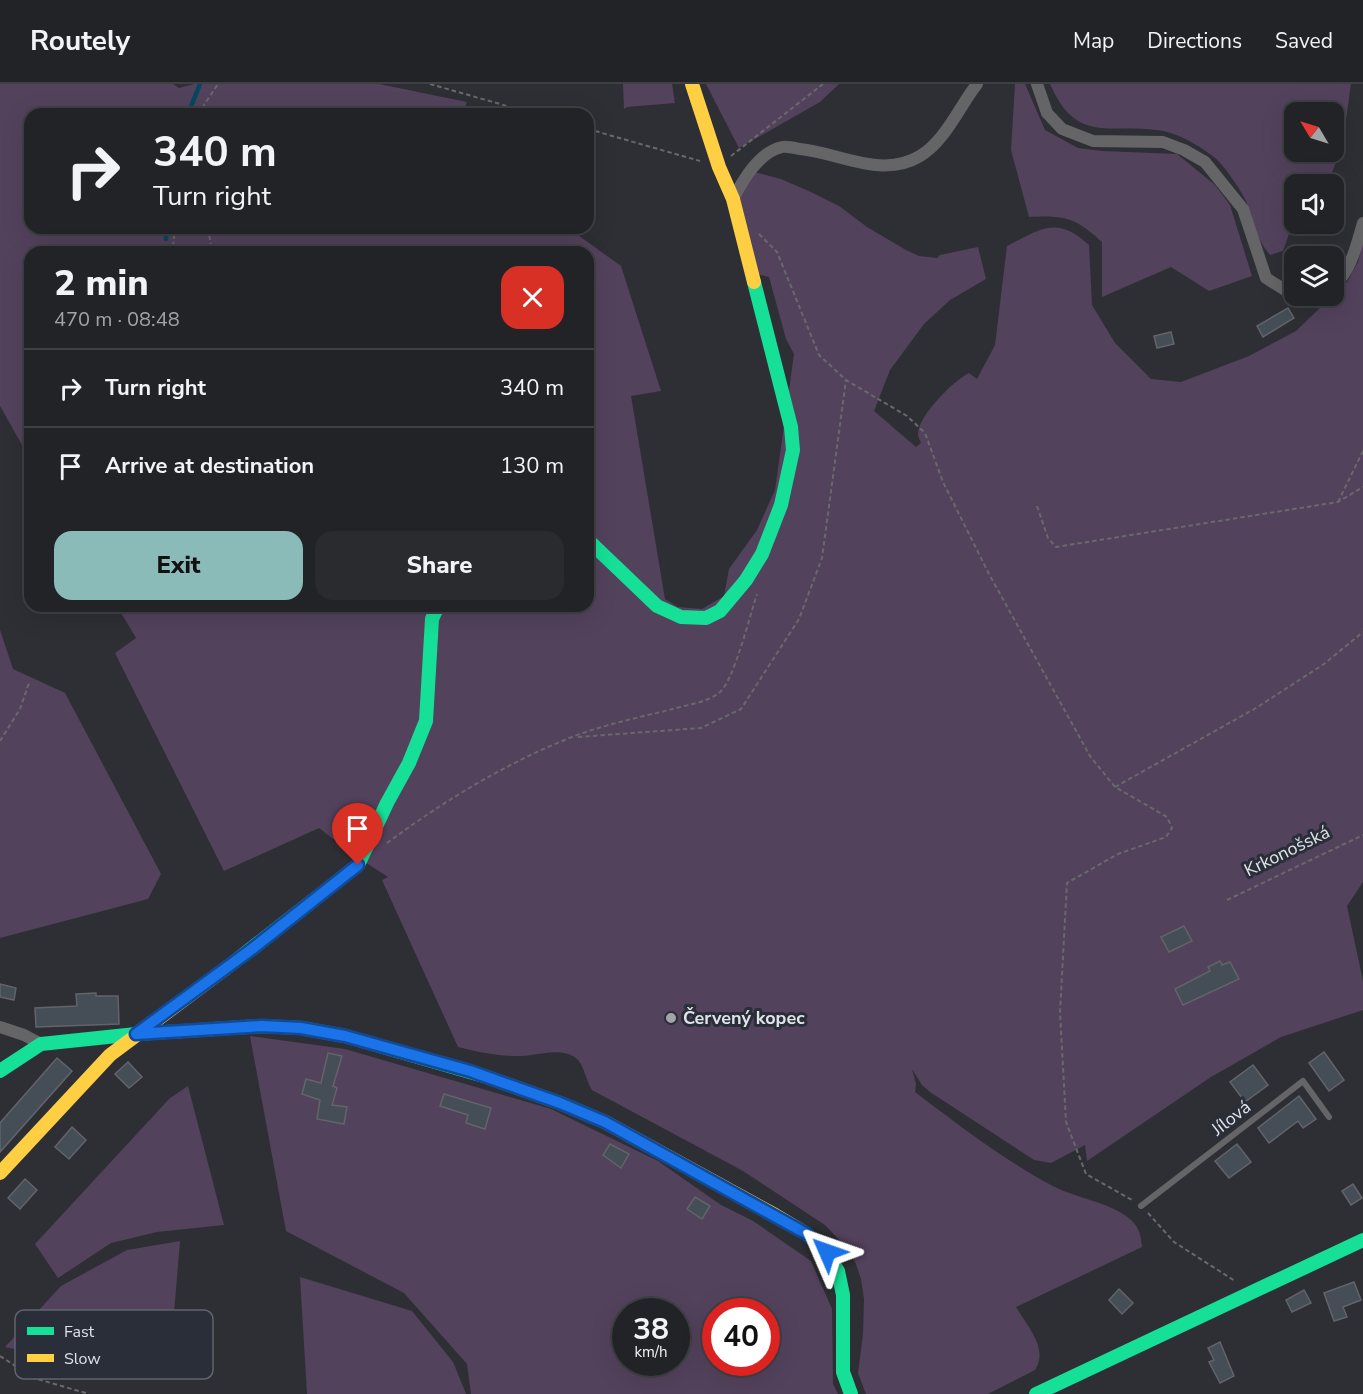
<!DOCTYPE html>
<html lang="en">
<head>
<meta charset="utf-8">
<style>
  body { margin:0; font-family:"Nunito Sans",sans-serif; background:#2a2b2f; color:#f1f3f6; height:100vh; display:flex; flex-direction:column; font-size:22px; white-space:nowrap }
  * { box-sizing:border-box; margin:0 }
  p { font-size:20px; color:#a2a4a7 }
  .icon { flex:none; width:33px; height:33px; fill:none; stroke:currentColor; stroke-width:2; stroke-linecap:round; stroke-linejoin:round }
  .map { position:relative; flex:1; overflow:hidden }
  .side { position:absolute; left:24px; top:162px; width:570px; height:366px; display:flex; flex-direction:column; background:#222327; border-radius:18px; box-shadow:0 6px 24px #0002,0 0 0 2px #3f4044 }
  .side>* { flex:none }
  .guide { position:absolute; left:24px; top:24px; width:570px; height:126px; border-radius:18px; box-shadow:0 6px 24px #0002,0 0 0 2px #3f4044; background:#222327; color:#f1f3f6; overflow:hidden }
  .needle { width:39px; rotate:308deg }
  .controls { position:absolute; left:1284px; top:18px; display:grid; gap:12px }
  .controls a { display:grid; place-items:center; width:60px; height:60px; border-radius:12px; background:#222327; box-shadow:0 6px 24px #0002,0 0 0 2px #3f4044; font-size:30px }
  .speed { position:absolute; left:612px; top:1214px; display:flex; gap:12px; font-size:30px; font-weight:700; text-align:center }
  .speed>* { display:grid; place-content:center; width:78px; height:78px; border-radius:50%; background:#222327; box-shadow:0 6px 24px #0002,0 0 0 2px #3f4044; line-height:1 }
  .speed small { font-size:15px; font-weight:400 }
  .speed .limit { border:9px solid #d22; background:#fff; color:#111 }
  .pin { position:absolute; display:grid; place-items:center; width:51px; height:51px; color:#fff; margin:-62px -26px; border-radius:50% 50% 50% 0; rotate:-45deg; box-shadow:0 0 6px #0007 }
  .pin .icon { rotate:45deg }
  .me { position:absolute; width:66px; margin:-33px; rotate:313deg; stroke-linejoin:round; filter:drop-shadow(0 0 4px #0008) }
  .turn { display:flex; align-items:center; gap:21px; height:126px; padding:0 30px; font-size:27px }
  .turn .icon { width:78px; height:78px; stroke-width:2.5 }
  .turn b { display:block; font-size:42px; line-height:51px }
  .round { display:grid; place-items:center; flex:none; width:63px; height:63px; border-radius:18px; background:#2a2b2f }
  .head { display:flex; align-items:center; justify-content:space-between; height:102px; padding:0 30px }
  h1 { font-size:36px; font-weight:800; line-height:45px }
  .button { display:flex; gap:12px; margin-top:auto; padding:12px 30px }
  .button a { flex:1; height:69px; border-radius:18px; background:#8bbbb9; color:#111; font-size:24px; font-weight:800; line-height:69px; text-align:center }
  .button a+a { background:#2a2b2f; color:#f1f3f6 }
  ul { padding:0; list-style:none }
  li { display:flex; align-items:center; gap:18px; height:78px; padding:0 30px; border-top:2px solid #3f4044 }
  li div { flex:1 }
  li b { display:block; font-size:22px }
  li em { font-style:normal }
  header { display:flex; align-items:center; gap:36px; box-sizing:border-box; height:84px; padding:0 30px; background:#222327; border-bottom:2px solid #3f4044 }
  header strong { font-size:28px }
  nav { display:flex; gap:33px; margin-inline-start:auto; font-size:21px }
  .map>svg:first-child { display:block }
  .green { fill:#53425c; fill-rule:evenodd }
  .lines { fill:none; stroke-linecap:round; stroke-linejoin:round }
  .stream { stroke:#044860; stroke-width:4.5 }
  .building { fill:#454d57; stroke:#626469; stroke-width:1.5 }
  .path { stroke:#69696b; stroke-width:2; stroke-dasharray:4.5 3; stroke-linecap:butt }
  .lane { stroke:#656568; stroke-width:6 }
  .street { stroke:#656568; stroke-width:12 }
  .fast { stroke:#16e098; stroke-width:14 }
  .slow { stroke:#ffcf43; stroke-width:14 }
  .route-casing { stroke:#114b97; stroke-width:15 }
  .route { stroke:#1a73e8; stroke-width:10 }
  .poi-dot { fill:#a2a4aa; stroke:#2a2e38; stroke-width:2 }
  .labels { text-anchor:middle; dominant-baseline:central; stroke-width:6; stroke-linejoin:round; paint-order:stroke }
  .street-label { font-size:18px; fill:#e0e3e9; stroke:#2a2e38 }
  .poi-label { font-size:18px; font-weight:bold; fill:#e0e3e9; stroke:#2a2e38; text-anchor:start }
  .key { fill:#2a2e38; stroke:#61646d; stroke-width:1.5 }
  .key-label { font-size:16px; fill:#e0e3e9 }
</style>
</head>
<body>
<header>
<strong>Routely</strong>
<nav><a>Map</a><a>Directions</a><a>Saved</a></nav>
</header>
<div class="map">
<svg width="1363" height="1310" viewBox="0 0 1363 1310">
  <rect width="100%" height="100%" fill="#2e2f34"/>
  <g class="green">
    <path d="M 0,0 L 173,0 L 179,4 L 194,0 L 379,0 L 467,18 L 462,30 L 30,30 L 30,144 L 568,144 L 621,182 L 661,307 L 631,312 L 665,515 L 678,523 L 702,525 L 724,512 L 729,485 L 757,446 L 775,406 L 794,270 L 786,255 L 769,193 L 757,190 L 739,115 L 754,88 L 781,95 L 813,109 L 839,122 L 867,143 L 906,166 L 919,172 L 937,174 L 940,171 L 978,163 L 986,195 L 950,216 L 924,240 L 890,286 L 874,327 L 916,363 L 921,359 C 920,356 918,353 918,350 C 918,332 954,296 969,289 L 977,295 L 995,261 L 1007,162 C 1041,145 1057,131 1089,161 L 1092,221 L 1115,259 L 1151,295 L 1181,298 L 1249,272 L 1296,247 L 1347,198 L 1358,178 L 1363,158 L 1363,798 L 1347,822 L 1363,897 L 1363,926 L 1281,953 L 1211,993 L 1087,1077 L 1085,1061 L 1051,1079 L 1034,1076 L 930,1008 L 922,1001 L 912,985 L 916,1000 L 915,1008 C 960,1042 1004,1076 1053,1102 C 1077,1115 1108,1117 1130,1135 C 1139,1143 1141,1151 1142,1163 L 1016,1223 C 1027,1242 1049,1264 1035,1286 L 988,1310 L 866,1310 L 858,1289 L 863,1250 L 864,1215 L 861,1195 L 856,1180 L 847,1164 L 825,1141 L 743,1087 L 592,1006 C 586,997 584,980 576,974 C 559,962 536,973 517,972 C 498,972 477,968 458,963 L 382,796 L 388,793 L 354,771 L 319,744 L 224,787 L 115,569 L 136,554 L 117,522 L 588,522 L 588,168 L 30,168 L 30,375 L 0,322 Z"/>
    <polygon points="623,0 672,0 675,19 627,23 624,25"/>
    <polygon points="706,0 839,0 820,18 739,64"/>
    <path d="M 1015,0 L 1025,0 L 1045,46 L 1078,64 L 1102,67 L 1177,70 L 1215,101 L 1230,121 L 1252,192 L 1209,207 L 1171,183 L 1102,213 L 1102,158 C 1076,134 1065,131 1029,133 L 1011,66 Z"/>
    <path d="M 1050,0 L 1351,0 L 1342,64 L 1327,100 L 1294,100 L 1294,136 L 1283,167 L 1270,171 C 1256,155 1253,136 1246,117 C 1241,106 1223,80 1214,73 C 1198,61 1177,48 1157,46 C 1106,40 1076,59 1050,0 ZM 1294,28 L 1334,28 L 1334,68 L 1294,68 Z"/>
    <polygon points="0,546 13,585 65,609 161,790 148,815 0,854"/>
    <path d="M 250,952 L 345,965 L 551,1025 L 658,1077 L 721,1121 L 753,1137 L 811,1177 L 832,1225 L 833,1300 L 838,1310 L 471,1310 L 467,1280 L 404,1209 L 286,1147 ZM 626,1227 L 676,1227 L 676,1278 L 626,1278 ZM 716,1227 L 766,1227 L 766,1278 L 716,1278 Z"/>
    <polygon points="188,1002 224,1141 157,1148 111,1159 58,1194 35,1160 170,1014"/>
    <polygon points="180,1157 171,1265 117,1288 5,1263 61,1202 127,1166"/>
    <polygon points="300,1193 412,1227 453,1278 466,1310 307,1310"/>
  </g>
  <g class="lines">
    <g class="stream">
      <polyline points="188,30 200,0"/>
      <polyline points="166,155 167,144"/>
      <polyline points="125,528 127,522"/>
    </g>
  </g>
  <g class="building">
    <polygon points="1288,224 1294,234 1263,253 1257,242"/>
    <polygon points="1171,248 1174,260 1157,264 1154,252"/>
    <polygon points="1184,842 1192,857 1169,868 1161,853"/>
    <polygon points="1220,877 1222,881 1230,878 1239,895 1183,921 1175,905 1210,887 1208,883"/>
    <polygon points="0,900 16,904 14,916 0,913"/>
    <polygon points="96,909 96,912 118,912 119,940 36,943 35,924 77,922 76,910"/>
    <polygon points="1324,968 1344,996 1329,1007 1309,979"/>
    <polygon points="328,969 342,972 333,1002 337,1004 332,1021 347,1023 344,1040 317,1035 320,1016 302,1010 306,995 321,999"/>
    <polygon points="57,974 72,987 0,1068 0,1039"/>
    <polygon points="128,978 142,993 129,1004 115,990"/>
    <polygon points="1253,981 1268,1001 1245,1018 1230,998"/>
    <polygon points="444,1010 491,1024 485,1045 466,1039 468,1031 440,1022"/>
    <polygon points="1299,1012 1316,1035 1303,1044 1298,1037 1269,1059 1258,1044"/>
    <polygon points="72,1043 86,1056 69,1075 55,1063"/>
    <polygon points="610,1060 629,1070 621,1084 603,1071"/>
    <polygon points="1237,1060 1251,1078 1229,1094 1215,1077"/>
    <polygon points="25,1095 37,1106 20,1125 8,1114"/>
    <polygon points="1353,1100 1362,1114 1351,1121 1342,1107"/>
    <polygon points="695,1113 710,1122 702,1135 687,1125"/>
    <polygon points="1354,1198 1361,1216 1343,1223 1347,1233 1334,1237 1324,1209"/>
    <polygon points="1119,1205 1133,1219 1122,1230 1109,1216"/>
    <polygon points="1304,1206 1311,1219 1292,1228 1286,1216"/>
    <polygon points="1220,1258 1234,1292 1220,1299 1209,1278 1214,1276 1208,1264"/>
  </g>
  <g class="lines">
    <g class="path">
      <polyline points="430,0 535,30"/>
      <polyline points="198,30 218,0"/>
      <polyline points="588,45 700,77"/>
      <polyline points="731,72 823,0"/>
      <polyline points="208,144 212,168"/>
      <polyline points="759,150 777,168 819,271 846,296 907,332 925,349 943,398 989,490 1090,672 1115,703 1167,733 1172,744 1166,753 1118,770 1067,799 1060,928 1066,1038 1086,1090 1132,1116"/>
      <polyline points="159,168 173,162 175,144"/>
      <polyline points="491,168 493,168"/>
      <polyline points="1338,418 1363,367"/>
      <polyline points="1037,422 1048,454 1056,463 1338,418 1363,403"/>
      <polyline points="578,653 701,644 741,625 799,535 822,474 846,296"/>
      <polyline points="0,657 20,625 29,599"/>
      <polyline points="1115,703 1256,624 1324,580 1363,548"/>
      <path d="M 387,759 C 444,717 506,679 572,653 C 603,641 636,634 669,626 C 685,621 707,619 720,608 C 734,596 750,531 757,510"/>
      <polyline points="1227,816 1363,751"/>
      <polyline points="1148,1129 1174,1158 1235,1197"/>
      <polyline points="0,1272 34,1294 89,1310"/>
    </g>
    <polyline class="lane" points="1141,1122 1303,997 1329,1033"/>
    <g class="street">
      <polyline points="1037,0 1047,29 1062,45 1093,57 1163,58 1184,66 1205,78 1243,125 1266,194 1285,206 1294,208"/>
      <path d="M 733,115 C 743,96 759,68 782,63 C 787,62 795,64 800,65 C 840,69 882,95 920,72 C 946,56 959,23 977,0"/>
      <path d="M 1334,201 C 1351,188 1357,159 1363,139"/>
      <polyline points="0,943 24,951 41,960"/>
    </g>
    <g class="fast">
      <polyline points="588,456 657,522 681,533 706,534 720,527 746,496 762,470 781,421 793,366 791,343 754,198"/>
      <polyline points="225,885 358,781 387,719 409,679 426,637 432,535 438,522"/>
      <polyline points="0,987 41,960 136,950 262,942 301,944 345,952 484,992"/>
      <polyline points="826,1167 838,1187 843,1211 843,1288 851,1310"/>
      <polyline points="1036,1310 1363,1156"/>
    </g>
    <g class="slow">
      <polyline points="692,0 719,83 733,115 754,198"/>
      <polyline points="484,992 560,1019 605,1038 775,1131 807,1150 826,1167"/>
      <polyline points="0,1089 110,971 225,885"/>
    </g>
  </g>
  <g class="lines">
    <g class="route-casing">
      <polyline id="route" points="358,781 252,865 136,950 262,942 301,944 345,952 470,987 560,1019 605,1038 807,1150 827,1168"/>
    </g>
    <use href="#route" class="route"/>
  </g>
  <circle class="poi-dot" cx="671" cy="934" r="6"/>
  <g class="labels">
    <g class="street-label">
      <text transform="translate(1287 767) rotate(-26)">Krkonošská</text>
      <text transform="translate(1231 1034) rotate(-38)">Jílová</text>
    </g>
    <g class="poi-label">
      <text x="683" y="934">Červený kopec</text>
    </g>
  </g>
  <rect x="15" y="1226" width="198" height="69" rx="9" class="key"/>
  <rect x="27" y="1243" width="27" height="8" fill="#16e098"/>
  <rect x="27" y="1270" width="27" height="8" fill="#ffcf43"/>
  <g class="key-label">
    <text x="64" y="1253">Fast</text>
    <text x="64" y="1280">Slow</text>
  </g>
</svg>
<div class="controls">
<a><svg class="needle" viewBox="-14 -14 28 28"><path d="M0-13l5 13h-10z" fill="#e53935"/><path d="M0 13l5-13h-10z" fill="#a2a4a7"/></svg></a>
<a><svg class="icon" aria-label="sound" viewBox="0 0 24 24"><path d="M4 9h4l5-4v14l-5-4H4zM17 9q2 3 0 6"/></svg></a>
<a><svg class="icon" aria-label="layers" viewBox="0 0 24 24"><path d="M12 4l9 5-9 5-9-5zM3 14l9 5 9-5"/></svg></a>
</div>
<div class="speed"><div>38<small>km/h</small></div><div class="limit">40</div></div>
<div class="pin" style="left:358px;top:781px;background:#d93025"><svg class="icon" aria-label="arrive" viewBox="0 0 24 24"><path d="M6 21V4h12l-3 4 3 4H6"/></svg></div>
<svg class="me" style="left:827px;top:1168px" viewBox="-20 -20 40 40"><path d="M0-17L14 15 0 8-14 15z" fill="#1a73e8" stroke="#fff" stroke-width="4"/></svg>
<div class="guide">
<div class="turn"><svg class="icon" aria-label="right" viewBox="0 0 24 24"><path d="M7 20v-9h11M14 6l5 5-5 5"/></svg><div><b>340 m</b>Turn right</div></div>
</div>
<section class="side">
<div class="head"><div><h1>2 min</h1><p>470 m · 08:48</p></div><a class="round" style="background:#d93025;color:#fff"><svg class="icon" aria-label="close" viewBox="0 0 24 24"><path d="M6 6l12 12M18 6L6 18"/></svg></a></div>
<ul>
<li><svg class="icon" aria-label="right" viewBox="0 0 24 24"><path d="M7 20v-9h11M14 6l5 5-5 5"/></svg><div><b>Turn right</b></div><em>340 m</em></li>
<li><svg class="icon" aria-label="arrive" viewBox="0 0 24 24"><path d="M6 21V4h12l-3 4 3 4H6"/></svg><div><b>Arrive at destination</b></div><em>130 m</em></li>
</ul>
<div class="button"><a>Exit</a><a>Share</a></div>
</section>
</div>
</body>
</html>
